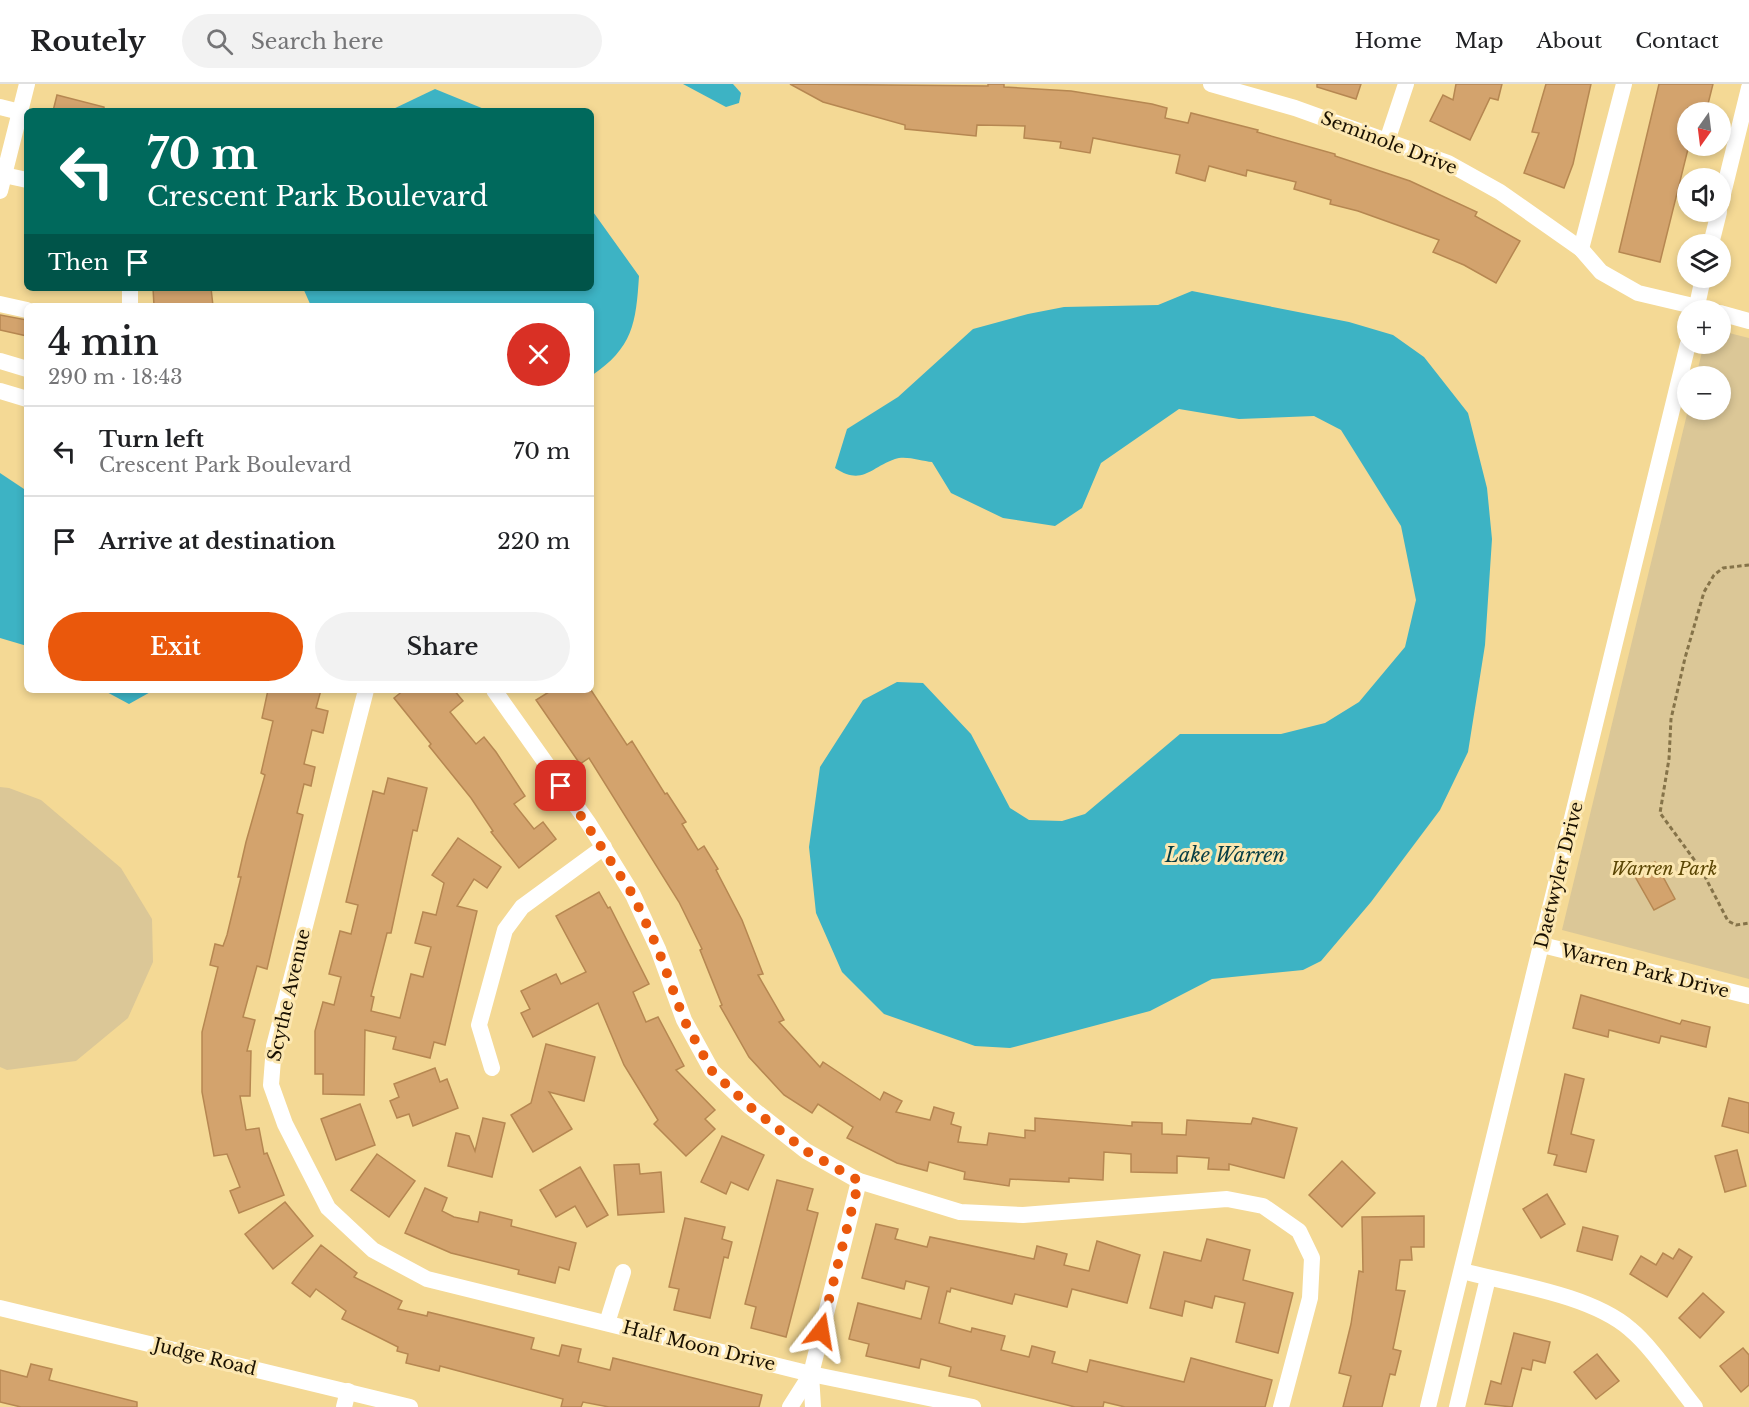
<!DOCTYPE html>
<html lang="en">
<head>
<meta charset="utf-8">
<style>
  body { margin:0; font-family:"Libre Baskerville",serif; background:#f2f2f2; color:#202124; height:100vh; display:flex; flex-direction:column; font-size:22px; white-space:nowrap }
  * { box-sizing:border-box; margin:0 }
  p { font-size:20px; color:#757577 }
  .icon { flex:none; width:33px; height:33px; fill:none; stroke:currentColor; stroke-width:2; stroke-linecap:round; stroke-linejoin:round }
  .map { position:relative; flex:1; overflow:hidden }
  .sheet { position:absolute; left:24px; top:219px; width:570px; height:390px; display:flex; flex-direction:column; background:#fff; border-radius:9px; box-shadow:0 3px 9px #0003 }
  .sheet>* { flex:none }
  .top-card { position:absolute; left:24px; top:24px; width:570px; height:183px; border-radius:9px; box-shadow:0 3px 9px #0003; background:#00695c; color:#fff; overflow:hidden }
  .needle { width:39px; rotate:194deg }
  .fabs { position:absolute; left:1677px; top:18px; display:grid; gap:12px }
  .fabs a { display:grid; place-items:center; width:54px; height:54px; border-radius:50%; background:#fff; box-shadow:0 3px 9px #0003; font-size:30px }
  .pin { position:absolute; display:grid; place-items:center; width:51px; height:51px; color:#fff; margin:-26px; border-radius:12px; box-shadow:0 3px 9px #0006 }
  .me { position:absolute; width:66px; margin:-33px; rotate:14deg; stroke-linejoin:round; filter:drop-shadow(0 0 4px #0008) }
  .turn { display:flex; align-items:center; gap:21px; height:126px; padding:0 24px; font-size:27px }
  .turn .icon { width:78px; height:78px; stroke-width:2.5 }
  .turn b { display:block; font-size:42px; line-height:51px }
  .then { display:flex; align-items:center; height:57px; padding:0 24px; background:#0003; gap:12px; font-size:22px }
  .round { display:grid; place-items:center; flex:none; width:63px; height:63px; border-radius:32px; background:#f2f2f2 }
  .headline { display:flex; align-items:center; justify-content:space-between; height:102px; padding:0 24px }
  h1 { font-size:36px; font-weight:600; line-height:45px }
  .action { display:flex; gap:12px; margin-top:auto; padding:12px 24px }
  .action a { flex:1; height:69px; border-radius:36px; background:#ea580c; color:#fff; font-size:24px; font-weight:600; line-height:69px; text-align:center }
  .action a+a { background:#f2f2f2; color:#202124 }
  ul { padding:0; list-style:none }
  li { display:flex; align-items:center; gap:18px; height:90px; padding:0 24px; border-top:2px solid #e0e0e0 }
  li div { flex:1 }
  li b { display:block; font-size:22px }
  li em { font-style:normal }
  header { display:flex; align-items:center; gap:36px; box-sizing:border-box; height:84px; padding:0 30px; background:#fff; border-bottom:2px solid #e0e0e0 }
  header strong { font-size:28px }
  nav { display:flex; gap:33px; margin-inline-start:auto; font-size:21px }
  .search { width:420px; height:54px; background:#f2f2f2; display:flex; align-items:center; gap:15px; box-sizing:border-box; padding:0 21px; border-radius:33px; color:#757577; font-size:22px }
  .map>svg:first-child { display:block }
  .green { fill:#dbc797 }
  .water { fill:#3db3c4 }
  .building { fill:#d3a36d; stroke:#b68751; stroke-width:1.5 }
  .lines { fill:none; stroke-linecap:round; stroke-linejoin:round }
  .path { stroke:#857349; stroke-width:3; stroke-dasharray:4.5 3; stroke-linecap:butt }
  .minor { stroke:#fff; stroke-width:16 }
  .route { stroke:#ea580c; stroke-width:10; stroke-dasharray:0 18 }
  .labels { text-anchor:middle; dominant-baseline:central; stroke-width:6; stroke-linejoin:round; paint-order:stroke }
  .street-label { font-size:18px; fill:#191000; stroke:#fce7b1 }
  .park-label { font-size:18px; font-style:italic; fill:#5b4604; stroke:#fce7b1 }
  .water-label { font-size:20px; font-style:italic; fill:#063d44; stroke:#fce7b1 }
</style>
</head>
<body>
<header>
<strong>Routely</strong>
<div class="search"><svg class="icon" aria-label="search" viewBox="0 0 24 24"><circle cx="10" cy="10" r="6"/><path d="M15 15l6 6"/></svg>Search here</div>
<nav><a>Home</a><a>Map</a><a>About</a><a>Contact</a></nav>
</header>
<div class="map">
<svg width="1749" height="1323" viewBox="0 0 1749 1323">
  <rect width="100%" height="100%" fill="#f4d995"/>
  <g class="green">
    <polygon points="1721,247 1749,254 1749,895 1562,846 1688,326 1720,326 1720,292 1696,292 1704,260 1720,260"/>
    <polygon points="0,703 9,704 41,716 121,784 152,835 153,878 128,934 76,977 7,986 0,983"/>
  </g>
  <g class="water">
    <polygon points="683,0 733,0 741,9 739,19 726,23"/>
    <polygon points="435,5 489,27 389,27"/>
    <path d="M 591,125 L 639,192 C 636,239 633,264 591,292 L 591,222 L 311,222 L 303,204 L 591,204 Z"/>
    <path d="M 1192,207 L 1349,238 L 1393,251 L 1424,273 L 1468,329 L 1487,404 L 1492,455 L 1485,561 L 1468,668 L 1440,726 L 1371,818 L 1321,877 L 1303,886 L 1212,895 L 1150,927 L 1010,964 L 975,962 L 884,930 L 842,888 L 816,829 L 809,763 L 820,683 L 863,616 L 897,598 L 923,599 L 971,650 L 1010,724 L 1029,736 L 1062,737 L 1085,730 L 1180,650 L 1281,650 L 1325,639 L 1359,618 L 1405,563 L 1416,516 L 1401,442 L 1341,346 L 1314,332 L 1239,335 L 1179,325 L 1101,379 L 1082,424 L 1055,442 L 1003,434 L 951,409 L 932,378 C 922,377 905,371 895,375 C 870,384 862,402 835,384 L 847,345 L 898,313 L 973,245 L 1028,230 L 1064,223 L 1158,221 Z"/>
    <polygon points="0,389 27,407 27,562 0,554"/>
    <polygon points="103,606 154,606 129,620"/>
  </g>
  <g class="building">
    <polygon points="790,0 988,2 988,0 1004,0 1004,3 1071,7 1152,20 1167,24 1165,34 1188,39 1191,29 1258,46 1257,48 1335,70 1335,72 1410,97 1477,128 1475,132 1520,157 1496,199 1464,181 1433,168 1439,156 1358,127 1330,120 1331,116 1294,105 1296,98 1247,86 1246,92 1209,82 1205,97 1176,89 1180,71 1093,54 1090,69 1060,64 1061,58 1024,54 1025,42 977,41 976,52 905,45 905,41 823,18"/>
    <polygon points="1317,0 1361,0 1356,15 1317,3"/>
    <polygon points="1456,0 1502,0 1498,16 1490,14 1470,56 1430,37 1443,11 1453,16"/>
    <polygon points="1546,0 1591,0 1573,80 1564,104 1524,89 1539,49 1532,48"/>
    <polygon points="1659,0 1713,0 1706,28 1688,24 1688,65 1660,178 1619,168"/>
    <polygon points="57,11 104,23 104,27 53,27"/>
    <polygon points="153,204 211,204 213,222 154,222"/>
    <polygon points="0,231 27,236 27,252 0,246"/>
    <polygon points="268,606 321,606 316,624 328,627 323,649 312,646 304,680 315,683 311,702 304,700 297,729 303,731 267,885 257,882 243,933 255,936 247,967 251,967 250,1012 240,1012 246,1046 259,1044 264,1070 267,1069 284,1111 239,1129 230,1107 240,1103 227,1070 214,1072 202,1008 202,948 218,883 210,881 215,860 223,862 227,851 241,793 238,793 246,758 265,691 261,689 273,637 262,634"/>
    <polygon points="404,606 454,606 463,617 450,628 476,660 484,653 496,668 525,712 514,720 534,745 543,738 556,755 519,784 491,748 493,747 471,714 429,662 431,660 394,614"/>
    <polygon points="552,606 591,606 627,661 632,657 665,710 667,709 686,738 682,740 698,766 704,762 718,785 716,786 742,836 763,890 758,891 784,936 779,938 820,983 823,978 880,1016 884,1008 902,1017 896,1028 930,1036 934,1023 954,1029 951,1040 961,1043 958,1058 987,1061 989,1049 1025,1054 1025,1046 1035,1047 1035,1034 1132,1042 1132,1038 1162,1039 1162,1050 1186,1051 1187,1036 1251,1040 1253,1034 1297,1044 1284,1094 1229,1080 1229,1086 1208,1085 1209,1074 1177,1072 1177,1089 1131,1088 1131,1070 1104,1068 1103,1096 1069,1094 1069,1098 1010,1095 1009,1102 964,1095 965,1088 929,1078 927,1087 897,1079 847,1054 853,1043 818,1020 812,1029 784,1011 749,973 720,922 722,921 700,866 702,865 679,818 589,674 580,680 536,616"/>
    <polygon points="388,694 427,704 417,747 413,746 391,849 387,849 371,912 374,913 371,927 400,934 411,890 423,893 431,863 415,859 423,828 436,831 444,799 432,791 458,754 501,783 487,804 474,795 457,822 477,827 445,961 434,958 430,974 393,965 396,953 365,946 364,1011 323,1010 323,990 315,990 315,947 323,918 334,921 341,893 329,890 340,847 351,850 358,821 346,818 373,707 384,710"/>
    <polygon points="1655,778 1675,815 1654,826 1633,789"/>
    <polygon points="599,808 608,824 610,823 649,900 633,908 646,938 658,933 684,982 676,986 715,1026 705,1035 715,1045 686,1072 654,1040 658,1036 624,981 598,919 533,953 521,929 530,925 521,907 556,890 561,900 586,888 556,832"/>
    <polygon points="1581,911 1680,940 1682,936 1710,943 1706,963 1661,952 1659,959 1609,946 1608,953 1573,944"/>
    <polygon points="546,960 595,973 584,1017 549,1008 572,1045 533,1068 511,1031 531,1019"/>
    <polygon points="435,984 440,998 447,995 458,1024 413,1042 409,1030 397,1034 390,1017 399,1013 394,1000"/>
    <polygon points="1565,990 1584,995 1571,1050 1594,1056 1586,1088 1554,1081 1557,1071 1548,1069"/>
    <polygon points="1729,1014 1749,1019 1749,1049 1722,1042"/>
    <polygon points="360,1020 375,1061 336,1076 321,1035"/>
    <polygon points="483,1034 505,1039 492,1093 448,1082 456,1049 469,1052 475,1067"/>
    <polygon points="722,1052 764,1071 748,1106 731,1098 726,1110 701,1098"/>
    <polygon points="1737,1066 1746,1102 1725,1108 1715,1072"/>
    <polygon points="377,1070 415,1097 389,1133 351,1106"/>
    <polygon points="1342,1077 1375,1109 1342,1143 1309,1111"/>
    <polygon points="639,1080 640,1090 661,1088 664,1128 618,1131 614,1081"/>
    <polygon points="580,1083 608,1131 587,1143 575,1122 556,1133 540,1106"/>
    <polygon points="777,1096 813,1105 807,1126 818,1129 786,1253 751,1244 756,1223 745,1220"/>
    <polygon points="425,1104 447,1114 442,1127 454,1133 478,1138 480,1128 512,1136 511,1142 576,1159 569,1186 559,1183 555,1199 518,1190 519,1186 451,1169 405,1149"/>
    <polygon points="1547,1110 1565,1140 1541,1154 1523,1125"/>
    <polygon points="285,1118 313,1152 273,1185 245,1150"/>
    <polygon points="1424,1132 1424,1163 1411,1163 1412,1176 1400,1176 1396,1206 1405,1207 1393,1265 1401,1267 1395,1291 1390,1290 1382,1323 1343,1323 1351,1292 1339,1289 1351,1240 1359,1187 1363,1188 1362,1133"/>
    <polygon points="685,1134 725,1143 722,1155 732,1158 728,1174 724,1173 710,1234 674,1226 679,1205 669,1203"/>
    <polygon points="876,1140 898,1145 895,1155 927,1163 930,1153 1034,1175 1037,1162 1067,1170 1064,1181 1089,1187 1097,1157 1140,1171 1127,1219 1072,1205 1067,1223 1015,1210 1012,1220 951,1204 950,1208 947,1207 939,1239 971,1248 972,1244 1005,1252 1001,1266 1029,1273 1032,1262 1055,1268 1052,1279 1087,1288 1090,1276 1184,1298 1191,1274 1272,1296 1265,1323 1125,1323 1104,1318 1103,1323 1075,1323 949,1292 951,1283 921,1275 919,1284 866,1272 869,1260 849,1255 858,1219 921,1235 929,1203 906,1197 904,1205 862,1194"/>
    <polygon points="1583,1143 1618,1152 1612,1176 1577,1167"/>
    <polygon points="1207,1155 1250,1166 1243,1196 1293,1209 1278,1269 1236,1258 1245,1219 1215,1212 1212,1224 1185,1217 1182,1232 1150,1224 1164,1168 1201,1177"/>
    <polygon points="321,1161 357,1189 354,1193 402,1217 398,1225 427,1232 428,1228 534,1254 531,1265 559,1272 562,1261 581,1265 578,1278 610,1286 613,1274 762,1311 759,1323 609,1323 583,1318 581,1323 561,1323 563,1315 440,1282 439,1287 406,1279 408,1270 397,1267 398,1263 342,1235 346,1227 316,1205 310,1213 292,1199"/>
    <polygon points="1679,1165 1692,1173 1667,1213 1630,1190 1641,1172 1656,1181 1663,1169 1673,1175"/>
    <polygon points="1703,1209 1724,1228 1700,1254 1679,1234"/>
    <polygon points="1514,1249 1550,1258 1545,1279 1533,1276 1531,1286 1522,1284 1512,1323 1485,1320 1491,1297 1501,1300"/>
    <polygon points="1743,1264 1749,1271 1749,1301 1741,1308 1720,1282"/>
    <polygon points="1597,1270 1619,1297 1596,1315 1574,1288"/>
    <polygon points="31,1280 52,1285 49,1296 137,1318 137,1323 21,1323 0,1318 0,1286 27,1293"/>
  </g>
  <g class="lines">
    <polyline class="path" points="1749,481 1723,484 1714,491 1704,508 1685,574 1671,635 1669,675 1660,729 1701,785 1728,837 1736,841 1749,839"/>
    <g class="minor">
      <polyline points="1211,0 1295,24 1448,79 1500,108 1581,165 1601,188 1638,209 1710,226"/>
      <polyline points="0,23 20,28"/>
      <polyline points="1387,57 1406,0"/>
      <polyline points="4,91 27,0"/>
      <polyline points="0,107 4,91 27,96"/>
      <polyline points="1720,122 1749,4"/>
      <polyline points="1711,160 1719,128"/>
      <polyline points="1581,165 1624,0"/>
      <polyline points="130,204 130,222"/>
      <polyline points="0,220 27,226"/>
      <polyline points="1696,226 1703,194"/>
      <polyline points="1720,229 1749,237"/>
      <polyline points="0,277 27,285"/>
      <polyline points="0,307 27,315"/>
      <polyline points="366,606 274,962 271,1001 285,1040 328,1124 373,1166 427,1195 811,1290 973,1323"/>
      <polyline points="494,606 589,740 633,811 658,865 684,936 712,987 749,1022 806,1067 859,1097 960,1128 1023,1131 1227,1115 1263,1122 1299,1147 1312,1174 1310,1214 1281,1323"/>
      <polyline points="1542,861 1749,912"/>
      <polyline points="492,984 479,941 505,846 522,823 604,763"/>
      <path d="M 1462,1187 C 1512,1200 1591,1211 1630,1245 C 1652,1263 1676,1300 1695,1323"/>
      <polyline points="0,1224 410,1323"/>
      <polyline points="607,1239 623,1188"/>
      <polyline points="811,1290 813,1323"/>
      <polyline points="344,1323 348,1307"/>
      <polyline points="790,1323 811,1290 859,1097"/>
      <polyline points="1428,1323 1688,260"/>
      <polyline points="1457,1323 1488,1194"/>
    </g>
  </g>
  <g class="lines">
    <polyline class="route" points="561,702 633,811 658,865 684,936 712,987 749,1022 806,1067 859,1097 821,1247"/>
  </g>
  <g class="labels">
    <g class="street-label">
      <text transform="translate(1389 59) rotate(21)">Seminole Drive</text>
      <text transform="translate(1559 791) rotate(-76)">Daetwyler Drive</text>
      <text transform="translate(1645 887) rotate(14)">Warren Park Drive</text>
      <text transform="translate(289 911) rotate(-77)">Scythe Avenue</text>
      <text transform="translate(699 1262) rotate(14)">Half Moon Drive</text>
      <text transform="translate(205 1273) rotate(14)">Judge Road</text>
    </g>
    <g class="park-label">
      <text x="1664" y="785">Warren Park</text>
    </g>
    <g class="water-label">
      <text x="1225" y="771">Lake Warren</text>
    </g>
  </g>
</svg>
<div class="fabs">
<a><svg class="needle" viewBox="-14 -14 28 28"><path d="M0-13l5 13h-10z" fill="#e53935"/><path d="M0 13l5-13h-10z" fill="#757577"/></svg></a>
<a><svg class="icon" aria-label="sound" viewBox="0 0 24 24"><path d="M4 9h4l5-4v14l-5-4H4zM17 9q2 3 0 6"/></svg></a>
<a><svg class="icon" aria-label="layers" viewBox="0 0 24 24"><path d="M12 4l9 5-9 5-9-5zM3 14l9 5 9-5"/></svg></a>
<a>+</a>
<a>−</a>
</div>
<div class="pin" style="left:561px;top:702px;background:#d93025"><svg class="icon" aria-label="arrive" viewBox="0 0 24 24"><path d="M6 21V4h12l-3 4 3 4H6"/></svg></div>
<svg class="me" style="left:821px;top:1247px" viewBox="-20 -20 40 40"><path d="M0-17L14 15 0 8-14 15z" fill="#ea580c" stroke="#fff" stroke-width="4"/></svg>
<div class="top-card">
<div class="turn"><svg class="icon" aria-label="left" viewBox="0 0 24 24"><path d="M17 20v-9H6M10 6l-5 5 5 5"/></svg><div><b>70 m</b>Crescent Park Boulevard</div></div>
<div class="then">Then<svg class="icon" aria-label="arrive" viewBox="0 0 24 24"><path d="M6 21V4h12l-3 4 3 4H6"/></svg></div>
</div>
<section class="sheet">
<div class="headline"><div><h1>4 min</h1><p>290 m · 18:43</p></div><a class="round" style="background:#d93025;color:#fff"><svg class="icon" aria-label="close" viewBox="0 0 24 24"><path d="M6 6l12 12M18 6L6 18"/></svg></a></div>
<ul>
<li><svg class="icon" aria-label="left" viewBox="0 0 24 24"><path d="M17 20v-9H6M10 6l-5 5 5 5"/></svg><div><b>Turn left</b><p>Crescent Park Boulevard</p></div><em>70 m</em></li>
<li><svg class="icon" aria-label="arrive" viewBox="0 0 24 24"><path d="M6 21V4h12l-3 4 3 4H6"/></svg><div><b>Arrive at destination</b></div><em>220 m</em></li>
</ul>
<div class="action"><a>Exit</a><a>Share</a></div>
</section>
</div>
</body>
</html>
